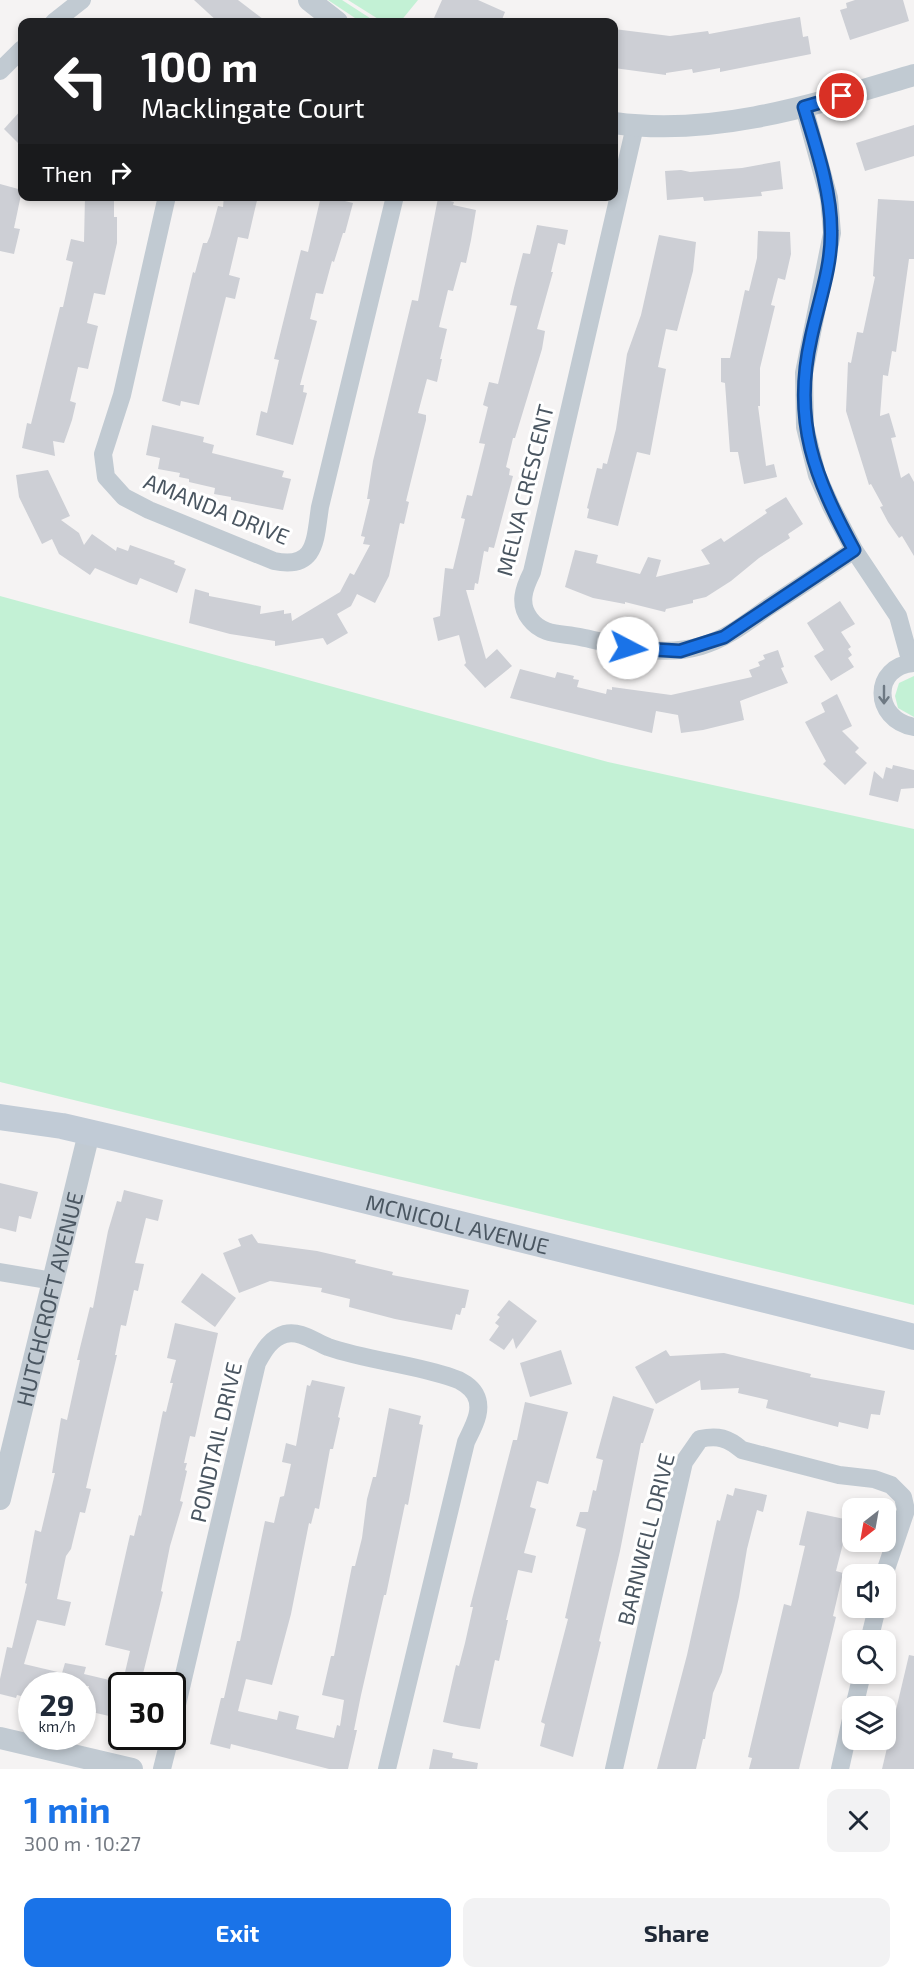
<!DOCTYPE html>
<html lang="en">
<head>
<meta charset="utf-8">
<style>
  body { margin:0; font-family:"Exo 2",sans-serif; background:#f2f2f3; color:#1f2937; height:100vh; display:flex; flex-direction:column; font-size:22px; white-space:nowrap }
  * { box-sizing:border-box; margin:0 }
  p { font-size:20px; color:#747a83 }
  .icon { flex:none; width:33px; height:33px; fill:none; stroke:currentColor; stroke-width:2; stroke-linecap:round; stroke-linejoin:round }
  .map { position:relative; height:1769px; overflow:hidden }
  .drawer { display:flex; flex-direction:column; background:#fff; flex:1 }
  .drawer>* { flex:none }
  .guide { position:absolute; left:18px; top:18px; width:600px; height:183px; border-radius:12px; box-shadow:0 3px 9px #0003; background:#202124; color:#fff; overflow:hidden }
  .needle { width:39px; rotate:211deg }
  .buttons { position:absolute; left:842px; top:1498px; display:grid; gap:12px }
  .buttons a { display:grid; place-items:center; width:54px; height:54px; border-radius:12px; background:#fff; box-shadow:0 3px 9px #0003; font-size:30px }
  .speed { position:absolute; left:18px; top:1672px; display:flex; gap:12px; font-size:30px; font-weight:700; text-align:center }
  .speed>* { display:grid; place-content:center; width:78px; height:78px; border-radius:50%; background:#fff; box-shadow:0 3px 9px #0003; line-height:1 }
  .speed small { font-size:15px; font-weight:400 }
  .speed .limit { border:3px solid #111; border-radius:9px; background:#fff; color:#111 }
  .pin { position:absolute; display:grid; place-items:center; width:51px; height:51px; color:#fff; margin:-26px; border:3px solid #fff; border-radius:50%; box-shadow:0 2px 6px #0007 }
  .me { position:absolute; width:66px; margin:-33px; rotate:95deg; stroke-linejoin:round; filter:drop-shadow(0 0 4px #0008) }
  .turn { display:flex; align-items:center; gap:21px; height:126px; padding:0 24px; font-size:27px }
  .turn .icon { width:78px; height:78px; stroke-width:2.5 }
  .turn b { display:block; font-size:42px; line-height:51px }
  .then { display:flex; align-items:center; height:57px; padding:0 24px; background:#0003; gap:12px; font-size:22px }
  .round { display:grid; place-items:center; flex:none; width:63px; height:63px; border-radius:12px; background:#f2f2f3 }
  .headline { display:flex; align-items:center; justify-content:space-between; height:102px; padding:0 24px }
  h1 { font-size:36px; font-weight:700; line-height:45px; color:#1a73e8 }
  .cta { display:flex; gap:12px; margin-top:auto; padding:12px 24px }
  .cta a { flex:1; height:69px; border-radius:12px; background:#1a73e8; color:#fff; font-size:24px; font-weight:700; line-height:69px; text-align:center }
  .cta a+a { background:#f2f2f3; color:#1f2937 }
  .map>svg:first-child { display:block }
  .green { fill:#c3f1d5 }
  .building { fill:#cdcfd5 }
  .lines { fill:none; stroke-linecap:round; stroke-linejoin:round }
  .minor { stroke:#c1cad2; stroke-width:18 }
  .tertiary { stroke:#c1cad2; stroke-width:22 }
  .secondary { stroke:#c1cbd6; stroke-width:26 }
  .oneway { stroke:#6e7983 }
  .route-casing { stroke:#114b97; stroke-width:15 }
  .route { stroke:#1a73e8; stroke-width:10 }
  .labels { text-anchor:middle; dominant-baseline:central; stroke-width:6; stroke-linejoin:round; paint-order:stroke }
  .street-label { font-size:22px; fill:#4a5661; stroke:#fff }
</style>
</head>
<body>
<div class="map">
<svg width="914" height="1769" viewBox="0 0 914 1769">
  <rect width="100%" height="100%" fill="#f5f3f3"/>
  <g class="green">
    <polygon points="328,0 342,0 376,22 361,22"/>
    <polygon points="348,0 418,0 400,22 383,22"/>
    <polygon points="0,596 608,762 914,829 914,1305 0,1082"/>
    <polygon points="914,676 914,717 898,708 895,696 899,683"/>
  </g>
  <g class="building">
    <polygon points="194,0 238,0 267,22 218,22"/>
    <polygon points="442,0 478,0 505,12 501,22 444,22 434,18"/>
    <polygon points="855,0 903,0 909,21 850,40 840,10 847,8 846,3"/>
    <polygon points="800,17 803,37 808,36 811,54 720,72 720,68 693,73 692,69 666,73 666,75 614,68 614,29 670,36 708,31 709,34"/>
    <polygon points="22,109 22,147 4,129"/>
    <polygon points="914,125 914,156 865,171 856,143"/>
    <polygon points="780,161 783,189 761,192 762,196 704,201 703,197 667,200 665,171 681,170 690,172 742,168"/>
    <polygon points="0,184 22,190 14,228 20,229 14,254 0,251"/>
    <polygon points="85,196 114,196 114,217 117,217 117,243 105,295 94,293 87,323 98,326 88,369 78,367 70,401 76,403 72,420 64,443 53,441 55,456 22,448 27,423 31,424 60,307 63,307 73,262 66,260 71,239 84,242"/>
    <polygon points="224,196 258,196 248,239 238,237 229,275 240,278 235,299 226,297 199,405 181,401 180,406 162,401 193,272 195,273 203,243 207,243 210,236 218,206 223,207"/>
    <polygon points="321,196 346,196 345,201 353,203 345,233 343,233 334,262 332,261 323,294 316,293 310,319 317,321 300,385 304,385 303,392 307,393 293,445 256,435 261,411 267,413 279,360 274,359 301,250 308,252"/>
    <polygon points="438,198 454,202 453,205 476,210 471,240 466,263 461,262 453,291 448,290 439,327 447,329 440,359 442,359 437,382 427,379 418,413 426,415 426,420 406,501 409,502 404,524 400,523 389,576 375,603 357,594 351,606 337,614 348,633 327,645 323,638 275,646 275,641 230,634 189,623 195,589 209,593 209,596 261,606 260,614 284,610 284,614 291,613 292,621 340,592 350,573 354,575 370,545 363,544 365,537 361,536 370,499 367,499 373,461 412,300 418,301"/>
    <polygon points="878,199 914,201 914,259 909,259 896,352 892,351 888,376 883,375 880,416 889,413 896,437 891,438 901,478 909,473 914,482 914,556 902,536 899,538 888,522 880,507 883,506 871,484 869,485 846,411 848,362 851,363 857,332 863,333 875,277 873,276"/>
    <polygon points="537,225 568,230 565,245 558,243 551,272 553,272 537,329 545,331 542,349 515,438 513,438 506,467 510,469 509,475 513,476 494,548 489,547 488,552 484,551 478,584 475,583 474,590 466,590 486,659 497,649 512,666 485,688 464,665 466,663 459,635 438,641 433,618 440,616 445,568 453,569 465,519 461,518 467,495 472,496 485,444 479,443 488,407 483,405 489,382 498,384 517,306 510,305 514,288 523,253 530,254"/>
    <polygon points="758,231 790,232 791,254 785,280 778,278 771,305 775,306 760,368 760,406 758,406 766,466 774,464 777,477 744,484 738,452 730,452 725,383 721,382 721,358 730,358 745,290 749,291 757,258"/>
    <polygon points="659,235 696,242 693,271 677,331 666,329 658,367 666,369 650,455 637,452 618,526 587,518 589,509 587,508 597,468 602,469 603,463 607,464 616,429 627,354 641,315"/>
    <polygon points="152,425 204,437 203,442 214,445 212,453 284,471 282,477 291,479 283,510 231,500 231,497 214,494 215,488 189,482 189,479 179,477 180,473 158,469 160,458 146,455"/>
    <polygon points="48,470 70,516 61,520 79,533 84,545 92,534 116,551 117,547 128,551 130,545 175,561 174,564 186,569 177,593 140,578 137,585 130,583 95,568 90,575 59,554 52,539 42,544 19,497 16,475"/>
    <polygon points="786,497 803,524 788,534 790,538 759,558 731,581 706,597 693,600 693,603 666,609 665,612 625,602 625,604 593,598 565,587 575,550 598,555 596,563 640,574 648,557 661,560 656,577 710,564 701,550 721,538 724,542 767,513 765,510"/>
    <polygon points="840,601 855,624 841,632 851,647 848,649 852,655 848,658 854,667 831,681 814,656 824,650 807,623"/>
    <polygon points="778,650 784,667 781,668 788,683 740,701 744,720 703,730 681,733 678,715 656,711 652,733 510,698 520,669 555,678 557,672 574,676 573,679 579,680 577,687 606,694 607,689 612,690 612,687 671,695 752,677 749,670 760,666 758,662 765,659 763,655"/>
    <polygon points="837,694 852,726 842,731 859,748 855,752 867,763 845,785 823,764 826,761 805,722 825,712 821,703"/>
    <polygon points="893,765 914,770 914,788 901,789 898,802 869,795 874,771 883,779 886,767 892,769"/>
    <polygon points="0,1183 38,1192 31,1219 19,1216 16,1232 0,1228"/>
    <polygon points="124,1190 163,1200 158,1221 146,1218 135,1263 144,1264 138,1291 134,1290 126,1326 121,1325 115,1355 117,1355 86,1488 91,1489 85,1513 80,1512 71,1549 66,1556 57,1599 71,1602 65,1626 37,1620 24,1664 62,1673 65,1663 86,1667 84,1674 122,1683 122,1685 130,1651 105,1645 130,1535 134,1536 139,1515 141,1516 163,1411 166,1412 173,1383 170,1383 176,1360 167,1358 175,1323 218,1333 195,1437 190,1436 184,1463 187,1463 185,1470 187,1471 180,1501 183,1502 170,1546 161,1591 163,1592 140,1686 122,1686 122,1719 83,1710 89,1686 32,1686 32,1699 17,1695 16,1698 0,1694 0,1679 7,1647 12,1648 27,1584 25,1583 35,1530 41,1532 55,1473 52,1473 61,1418 67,1420 80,1360 77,1360 90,1307 93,1308 108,1231 117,1201 121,1202"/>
    <polygon points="252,1234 258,1243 317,1251 356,1260 355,1263 393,1272 392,1275 469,1290 465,1308 462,1308 460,1315 456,1314 452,1330 395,1319 349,1307 350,1299 321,1292 322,1288 270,1281 239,1293 223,1253 241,1246 238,1239"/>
    <polygon points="202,1273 236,1298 215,1327 181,1302"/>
    <polygon points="509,1300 537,1321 516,1349 513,1338 504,1350 489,1340 499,1326 495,1323 500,1317 497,1315"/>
    <polygon points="561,1350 572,1384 530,1397 520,1363"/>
    <polygon points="666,1350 670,1356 724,1353 811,1374 810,1377 885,1391 880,1415 871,1414 868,1429 839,1422 838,1427 766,1408 768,1400 738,1393 739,1388 701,1390 700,1380 656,1404 635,1367"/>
    <polygon points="312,1380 345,1387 338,1417 340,1418 333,1449 330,1449 319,1509 315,1508 311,1524 309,1523 291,1614 272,1685 246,1679 238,1711 277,1720 279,1711 299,1716 296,1729 334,1738 337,1725 340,1726 344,1700 322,1695 331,1656 334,1656 352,1566 355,1566 362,1538 367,1499 373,1477 376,1477 389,1408 421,1416 419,1424 423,1425 408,1505 405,1504 386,1595 384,1595 361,1695 354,1730 357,1730 348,1769 329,1769 231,1744 230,1749 210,1744 221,1698 224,1698 237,1641 240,1641 265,1521 274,1523 280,1497 284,1496 291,1464 282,1462 286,1443 296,1446 307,1385 310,1386"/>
    <polygon points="613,1396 654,1409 643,1443 641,1443 620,1551 599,1641 601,1642 573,1757 540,1746 545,1724 541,1722 568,1619 565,1618 586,1529 576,1526 580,1512 588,1512 593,1490 596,1491 603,1460 596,1458"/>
    <polygon points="525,1402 568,1412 548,1484 537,1481 530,1507 536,1509 524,1553 536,1556 532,1573 518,1570 506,1620 508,1620 499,1661 495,1660 480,1729 461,1726 443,1722 456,1665 459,1666 465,1643 473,1607 470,1607 501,1486 513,1440 517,1440"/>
    <polygon points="735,1488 767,1495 763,1512 757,1510 747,1549 739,1597 722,1672 713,1693 705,1739 703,1739 696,1769 657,1769 687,1655 717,1520 720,1521 727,1494 733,1496"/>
    <polygon points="807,1511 849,1520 836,1571 843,1573 833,1616 836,1617 799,1769 749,1769 752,1758 748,1757 784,1604 791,1606 805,1546 799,1545"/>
    <polygon points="909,1655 914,1656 914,1769 882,1769"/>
    <polygon points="433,1749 453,1753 452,1758 478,1763 477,1769 429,1769"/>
  </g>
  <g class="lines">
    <g class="minor">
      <polyline points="54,22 82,0"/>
      <polyline points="0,71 22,49"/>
      <polyline points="804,107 829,198 832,233 804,373 805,427 817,475 831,506 854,550 898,616 911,663"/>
      <path d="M 635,126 L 532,572 C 524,588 518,604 530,619 C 543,636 561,633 580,637 C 619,645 660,658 701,646 C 726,639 746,623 767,608 C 796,589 825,570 854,550"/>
      <path d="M 167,196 L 122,395 L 103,454 L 106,477 L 124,497 L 149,510 L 274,561 C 317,570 315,539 320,507 L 395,196"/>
      <path d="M 914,663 C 872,666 872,719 914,727"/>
      <polyline points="0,1272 53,1281"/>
      <polyline points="869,1641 877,1608"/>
      <polyline points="854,1707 862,1674"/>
      <path d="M 172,1726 L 257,1363 C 264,1350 271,1338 285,1334 C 300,1330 315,1342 328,1347 C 369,1361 413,1364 453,1378 C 461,1380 471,1387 475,1394 C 484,1410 473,1427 466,1442 L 387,1769"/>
      <polyline points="162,1769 170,1737"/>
      <path d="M 614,1769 L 684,1462 L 700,1439 C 718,1435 728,1438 742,1450 L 839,1475 L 874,1479 L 891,1485 L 903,1497 L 906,1510 L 884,1575"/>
      <polyline points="840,1769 852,1715"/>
    </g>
    <g class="tertiary">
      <polyline points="309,0 337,22"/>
      <path d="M 614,123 C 717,137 816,104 914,75"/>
      <path id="s1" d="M 0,1499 L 89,1133"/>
      <polyline points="0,1738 132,1769"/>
    </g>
    <path class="secondary" id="s2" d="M 0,1117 L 62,1126 L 118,1139 L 914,1337"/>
  </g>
  <defs><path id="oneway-shaft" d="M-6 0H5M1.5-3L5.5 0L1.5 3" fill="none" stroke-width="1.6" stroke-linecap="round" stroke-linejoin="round" transform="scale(1.5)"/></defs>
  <use class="oneway" href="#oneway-shaft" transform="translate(884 695) rotate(90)"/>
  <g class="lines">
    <g class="route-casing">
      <path id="route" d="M 628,648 L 680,651 L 724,637 L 854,550 C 815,478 792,422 811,338 C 818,304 832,267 831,231 C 831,190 816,147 804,107 L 842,96"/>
    </g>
    <use href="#route" class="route"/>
  </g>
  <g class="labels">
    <g class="street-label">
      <text transform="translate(524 490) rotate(-76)">MELVA CRESCENT</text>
      <text transform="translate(217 508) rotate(22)">AMANDA DRIVE</text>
      <text stroke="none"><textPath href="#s2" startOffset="470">MCNICOLL AVENUE</textPath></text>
      <text stroke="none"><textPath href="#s1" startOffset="206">HUTCHCROFT AVENUE</textPath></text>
      <text transform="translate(215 1442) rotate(-77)">PONDTAIL DRIVE</text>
      <text transform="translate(645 1539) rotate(-76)">BARNWELL DRIVE</text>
    </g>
  </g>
</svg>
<div class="buttons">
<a><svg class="needle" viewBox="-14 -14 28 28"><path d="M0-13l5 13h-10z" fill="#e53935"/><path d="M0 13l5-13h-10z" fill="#747a83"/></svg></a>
<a><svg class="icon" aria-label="sound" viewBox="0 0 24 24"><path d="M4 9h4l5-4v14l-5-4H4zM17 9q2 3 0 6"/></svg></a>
<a><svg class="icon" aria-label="search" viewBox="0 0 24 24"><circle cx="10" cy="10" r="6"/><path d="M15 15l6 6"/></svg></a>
<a><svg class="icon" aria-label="layers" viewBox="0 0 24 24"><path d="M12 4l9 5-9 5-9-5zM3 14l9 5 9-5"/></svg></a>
</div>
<div class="speed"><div>29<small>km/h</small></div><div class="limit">30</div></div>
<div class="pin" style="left:842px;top:96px;background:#d93025"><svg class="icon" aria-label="arrive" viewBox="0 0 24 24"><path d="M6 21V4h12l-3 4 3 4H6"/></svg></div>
<svg class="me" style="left:628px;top:648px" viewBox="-20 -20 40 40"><circle r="19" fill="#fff"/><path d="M0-13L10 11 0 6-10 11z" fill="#1a73e8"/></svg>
<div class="guide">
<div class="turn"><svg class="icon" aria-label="left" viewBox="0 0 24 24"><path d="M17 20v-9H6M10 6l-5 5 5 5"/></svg><div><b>100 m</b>Macklingate Court</div></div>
<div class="then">Then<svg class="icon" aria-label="right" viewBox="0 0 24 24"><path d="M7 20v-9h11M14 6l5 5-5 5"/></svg></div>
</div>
</div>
<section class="drawer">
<div class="headline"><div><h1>1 min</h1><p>300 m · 10:27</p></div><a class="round"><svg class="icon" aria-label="close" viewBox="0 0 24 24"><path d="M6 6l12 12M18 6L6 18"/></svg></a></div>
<div class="cta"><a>Exit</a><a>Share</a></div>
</section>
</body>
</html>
